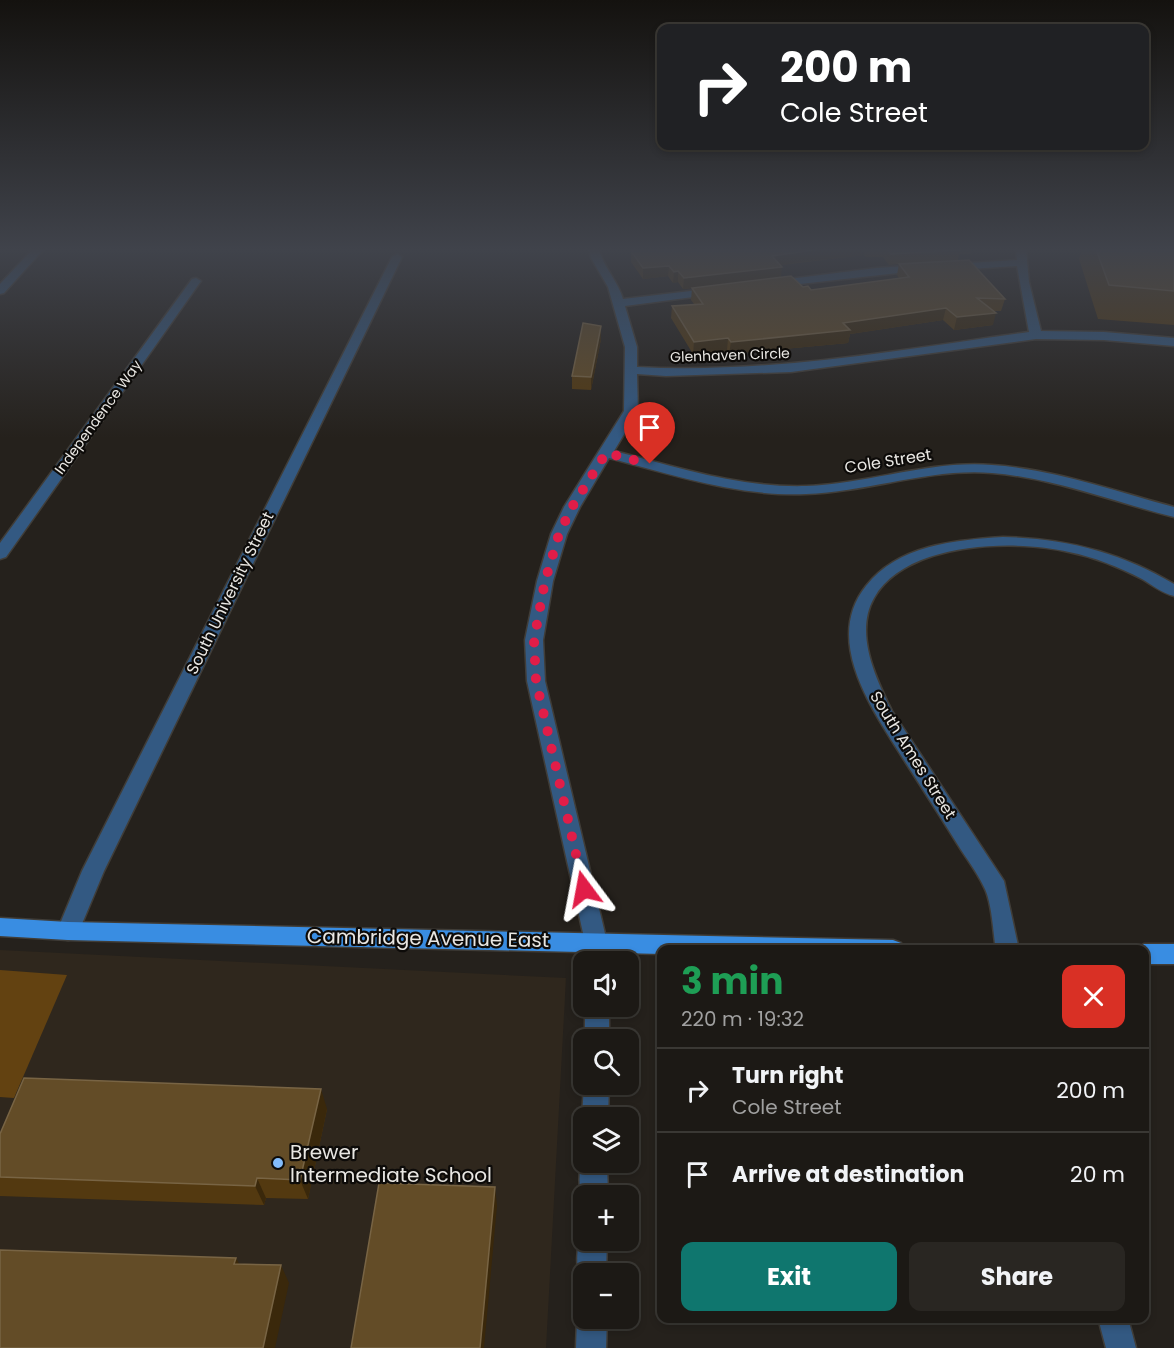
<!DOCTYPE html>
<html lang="en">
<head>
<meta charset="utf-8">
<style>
  body { margin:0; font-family:Poppins,sans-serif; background:#292622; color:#f1f3f6; height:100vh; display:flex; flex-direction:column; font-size:22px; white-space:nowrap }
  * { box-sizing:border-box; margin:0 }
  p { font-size:20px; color:#a0a0a0 }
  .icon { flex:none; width:33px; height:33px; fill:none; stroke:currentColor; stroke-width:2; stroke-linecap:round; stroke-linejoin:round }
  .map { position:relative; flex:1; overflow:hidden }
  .panel { position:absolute; left:657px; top:945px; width:492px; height:378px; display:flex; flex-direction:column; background:#1c1915; border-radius:12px; box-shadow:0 3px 9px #0003,0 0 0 2px #3a3834 }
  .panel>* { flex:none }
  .banner { position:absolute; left:657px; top:24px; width:492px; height:126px; border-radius:12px; box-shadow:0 3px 9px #0003,0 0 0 2px #3a3834; background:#202124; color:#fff; overflow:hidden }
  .buttons { position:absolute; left:573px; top:951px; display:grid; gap:12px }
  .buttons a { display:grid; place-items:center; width:66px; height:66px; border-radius:12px; background:#1c1915; box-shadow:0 3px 9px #0003,0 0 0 2px #3a3834; font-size:30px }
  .pin { position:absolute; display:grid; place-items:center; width:51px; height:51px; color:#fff; margin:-62px -26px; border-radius:50% 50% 50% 0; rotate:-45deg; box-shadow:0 0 6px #0007 }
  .pin .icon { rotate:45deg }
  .me { position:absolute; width:66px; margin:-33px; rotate:347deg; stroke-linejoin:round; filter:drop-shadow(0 0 4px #0008) }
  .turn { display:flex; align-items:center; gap:21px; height:126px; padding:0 24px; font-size:27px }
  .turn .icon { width:78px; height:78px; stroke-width:2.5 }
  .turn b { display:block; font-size:42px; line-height:51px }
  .round { display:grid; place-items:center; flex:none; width:63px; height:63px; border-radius:12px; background:#292622 }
  .head { display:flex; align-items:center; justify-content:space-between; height:102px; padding:0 24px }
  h1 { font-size:36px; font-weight:700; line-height:45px; color:#1e9e55 }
  .cta { display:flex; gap:12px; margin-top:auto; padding:12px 24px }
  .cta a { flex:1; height:69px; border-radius:12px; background:#0f766e; color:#fff; font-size:24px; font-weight:700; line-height:69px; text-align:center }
  .cta a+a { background:#292622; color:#f1f3f6 }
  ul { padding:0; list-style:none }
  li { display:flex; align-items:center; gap:18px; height:84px; padding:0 24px; border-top:2px solid #3a3834 }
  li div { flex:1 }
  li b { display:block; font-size:22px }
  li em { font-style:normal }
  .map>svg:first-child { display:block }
  .built { fill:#2f271d }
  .green { fill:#634211 }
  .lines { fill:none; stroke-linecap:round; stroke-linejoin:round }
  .minor-casing { stroke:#403d38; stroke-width:3 }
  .major-casing { stroke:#403d38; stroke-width:3 }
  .minor { fill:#335982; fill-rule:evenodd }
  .major { fill:#398de2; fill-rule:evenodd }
  .wall { fill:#533910; fill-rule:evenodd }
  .shaded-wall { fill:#3a280b }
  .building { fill:#634c27; stroke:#786444; stroke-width:1.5 }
  .route { stroke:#e11d48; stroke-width:10; stroke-dasharray:0 18 }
  .poi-dot { fill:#83bcfb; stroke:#0d0b09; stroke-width:2 }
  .labels { text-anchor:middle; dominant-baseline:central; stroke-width:4.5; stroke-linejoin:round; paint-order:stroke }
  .far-street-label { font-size:14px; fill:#e9e7e3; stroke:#0d0b09 }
  .street-label { font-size:16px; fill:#e9e7e3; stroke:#0d0b09 }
  .near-street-label { font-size:20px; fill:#e9e7e3; stroke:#0d0b09 }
  .near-poi-label { font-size:20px; fill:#e9e7e3; stroke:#0d0b09; text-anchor:start }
</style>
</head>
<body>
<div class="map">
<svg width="1174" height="1348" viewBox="0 0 1174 1348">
  <rect width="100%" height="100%" fill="#25211c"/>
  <polygon class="built" points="0,950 566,978 546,1348 0,1348"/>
  <polygon class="green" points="0,970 67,975 14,1098 0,1097"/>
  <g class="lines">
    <g class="minor-casing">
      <g id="minor">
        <polygon points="33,249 44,249 4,293 0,294 0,284"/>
        <path d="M 589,249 L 599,249 C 603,267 618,281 623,299 L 716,288 L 722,291 L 716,294 L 625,306 L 637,347 L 637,367 C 769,374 900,350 1029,332 L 1017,266 L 952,270 L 947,267 L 952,264 L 1017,260 L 1016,249 L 1026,249 L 1029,282 L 1041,331 L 1104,332 L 1174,338 L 1174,346 L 1104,340 L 1036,339 L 791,372 L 666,376 L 637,374 L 638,411 L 614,451 C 677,467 740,488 806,486 C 869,484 929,460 992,465 C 1054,469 1114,491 1174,507 L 1174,517 C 1114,502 1054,478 992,473 C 929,468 869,492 806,494 C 739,497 674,475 609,458 L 580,507 L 567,534 L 553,581 L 543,640 L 545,681 L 607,942 L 609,962 L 585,962 L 585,942 L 527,681 L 525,640 L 537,581 L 551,534 L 564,507 L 624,411 L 625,347 L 608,287 L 591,258 Z"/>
        <polygon points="397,254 402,257 104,871 79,931 76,938 68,940 60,938 57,931 82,871 392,257"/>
        <polygon points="921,265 925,266 925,270 773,287 767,284 773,281 876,268"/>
        <polygon points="196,278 201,281 6,557 0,559 0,543 192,279"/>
        <path d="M 1003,537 C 1064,538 1121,552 1174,584 L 1174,596 C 1162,593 1152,585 1142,579 C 1119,567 1094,557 1069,552 C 1014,539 905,542 874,598 C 854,633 876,679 892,711 L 1004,881 L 1019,950 L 996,950 C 993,932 992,902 984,887 C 977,872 966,858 958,845 C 940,816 922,788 904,760 C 874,712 822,641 866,586 C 898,545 955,540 1003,537 Z"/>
        <rect x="585" y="1006" width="24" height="34"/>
        <polygon points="584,1084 609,1084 608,1118 584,1118 584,1121 582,1118"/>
        <path d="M 584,1155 L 584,1162 L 607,1162 L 608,1196 L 584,1196 L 584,1204 C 578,1191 578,1168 584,1155 Z"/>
        <path d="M 584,1230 L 584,1240 L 607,1240 L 606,1274 L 584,1274 L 584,1285 C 574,1272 576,1244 584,1230 Z"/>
        <polygon points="584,1307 584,1318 607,1318 606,1348 576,1348 577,1318"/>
        <polygon points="1098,1318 1128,1318 1136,1348 1106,1348"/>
      </g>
    </g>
    <g class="major-casing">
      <g id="major">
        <polygon points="0,918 68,922 893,940 901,943 904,950 662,950 662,954 68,940 0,936"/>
        <polygon points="1144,944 1174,944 1174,964 1144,964 1144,950 1135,950"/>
      </g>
    </g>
    <use href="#minor" class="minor"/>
    <use href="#major" class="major"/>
  </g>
  <g class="wall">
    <path d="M 633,249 L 972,249 L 971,254 L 959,254 L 958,260 L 1005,299 L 1001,311 L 993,311 L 993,325 L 954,330 L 943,320 L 850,334 L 848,343 L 729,354 L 727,351 L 693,354 L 671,318 L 672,306 L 694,304 L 691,300 L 692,288 L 683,289 L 678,282 L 673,283 L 668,276 L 643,279 L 631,262 L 631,251 ZM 864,255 L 866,257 L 883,257 L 889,265 L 899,264 L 897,275 L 899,278 L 811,290 L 781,277 L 781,265 Z"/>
    <polygon points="1082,249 1174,249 1174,325 1098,319 1079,259"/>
    <polygon points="601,339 591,390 572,389 572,376"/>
    <polygon points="327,1109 308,1199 266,1198 264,1205 0,1196 0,1134"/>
  </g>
  <g class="shaded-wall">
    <polygon points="820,249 865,249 864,255 793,263 771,267 772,256"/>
    <polygon points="669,266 668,276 643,279 643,268"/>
    <polygon points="782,267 781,277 683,289 684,278"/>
    <polygon points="678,271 678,282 673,283 674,272"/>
    <polygon points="946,308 943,320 850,334 848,343 729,354 731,342 843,323"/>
    <polygon points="996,313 993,325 954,330 957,317"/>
    <polygon points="601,326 601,339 591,390 591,377"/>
    <polygon points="728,338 727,351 693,354 694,342"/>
    <polygon points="321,1089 327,1109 308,1199 300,1180"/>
    <polygon points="257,1178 266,1198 264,1205 255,1186"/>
    <polygon points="495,1187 497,1206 484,1348 480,1348"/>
    <polygon points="236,1258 246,1276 234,1264"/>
    <polygon points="281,1265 289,1283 275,1348 263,1348"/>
  </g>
  <g class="building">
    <polygon points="633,249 820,249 772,256 782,267 684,278 678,271 674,272 669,266 643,268 631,251"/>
    <polygon points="888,249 959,249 960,250 891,254"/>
    <polygon points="1096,249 1174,249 1174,291 1109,285"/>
    <polygon points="969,260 1005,299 977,298 996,313 957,317 946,308 843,323 850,330 731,342 728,338 694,342 672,306 703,304 692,288 791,276 803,287 808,286 811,290 909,277 899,264"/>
    <polygon points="583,323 601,326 591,377 572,376"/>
    <polygon points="24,1078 321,1089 300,1180 257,1178 255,1186 0,1177 0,1134"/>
    <polygon points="379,1183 495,1187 480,1348 351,1348"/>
    <polygon points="0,1250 236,1258 234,1264 281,1265 263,1348 0,1348"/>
  </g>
  <linearGradient id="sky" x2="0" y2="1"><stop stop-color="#14120f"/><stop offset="0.57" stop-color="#40434b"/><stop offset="1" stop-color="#40434b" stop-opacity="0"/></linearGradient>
  <rect width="1174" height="438" fill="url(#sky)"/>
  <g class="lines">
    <polyline class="route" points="584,889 536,681 534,640 545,581 559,534 572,507 606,453 650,464"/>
  </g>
  <circle class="poi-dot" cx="278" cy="1163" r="6"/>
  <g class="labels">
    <g class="far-street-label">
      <text transform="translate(730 355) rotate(-2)">Glenhaven Circle</text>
      <text transform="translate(98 417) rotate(-54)">Independence Way</text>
    </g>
    <g class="street-label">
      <text transform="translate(888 461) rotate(-9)">Cole Street</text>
      <text transform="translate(230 593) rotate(-64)">South University Street</text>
      <text transform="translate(913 755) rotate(58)">South Ames Street</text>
    </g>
    <g class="near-street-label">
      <text transform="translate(428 938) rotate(1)">Cambridge Avenue East</text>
    </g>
    <g class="near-poi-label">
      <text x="290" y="1152">Brewer<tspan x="290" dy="23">Intermediate School</tspan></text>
    </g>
  </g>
</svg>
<div class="buttons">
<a><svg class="icon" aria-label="sound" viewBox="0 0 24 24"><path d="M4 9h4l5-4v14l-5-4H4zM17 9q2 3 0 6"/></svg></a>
<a><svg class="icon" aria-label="search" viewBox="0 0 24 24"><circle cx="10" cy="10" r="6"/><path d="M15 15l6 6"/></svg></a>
<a><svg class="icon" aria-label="layers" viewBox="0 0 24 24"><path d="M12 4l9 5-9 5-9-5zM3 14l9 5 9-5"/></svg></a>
<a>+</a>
<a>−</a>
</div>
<div class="pin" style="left:650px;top:464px;background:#d93025"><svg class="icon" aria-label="arrive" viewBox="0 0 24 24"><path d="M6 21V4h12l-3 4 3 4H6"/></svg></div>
<svg class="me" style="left:584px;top:889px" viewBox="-20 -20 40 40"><path d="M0-17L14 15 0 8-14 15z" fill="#e11d48" stroke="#fff" stroke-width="4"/></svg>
<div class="banner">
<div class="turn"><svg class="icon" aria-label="right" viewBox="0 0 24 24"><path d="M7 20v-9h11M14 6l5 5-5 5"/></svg><div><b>200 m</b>Cole Street</div></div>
</div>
<section class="panel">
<div class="head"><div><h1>3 min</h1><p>220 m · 19:32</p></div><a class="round" style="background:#d93025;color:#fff"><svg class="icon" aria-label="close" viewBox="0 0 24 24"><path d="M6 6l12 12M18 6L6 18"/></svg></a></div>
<ul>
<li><svg class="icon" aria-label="right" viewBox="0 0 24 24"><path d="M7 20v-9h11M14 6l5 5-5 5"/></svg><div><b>Turn right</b><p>Cole Street</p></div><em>200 m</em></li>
<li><svg class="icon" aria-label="arrive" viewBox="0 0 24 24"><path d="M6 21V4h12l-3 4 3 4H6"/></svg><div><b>Arrive at destination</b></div><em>20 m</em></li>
</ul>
<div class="cta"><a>Exit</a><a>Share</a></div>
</section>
</div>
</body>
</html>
